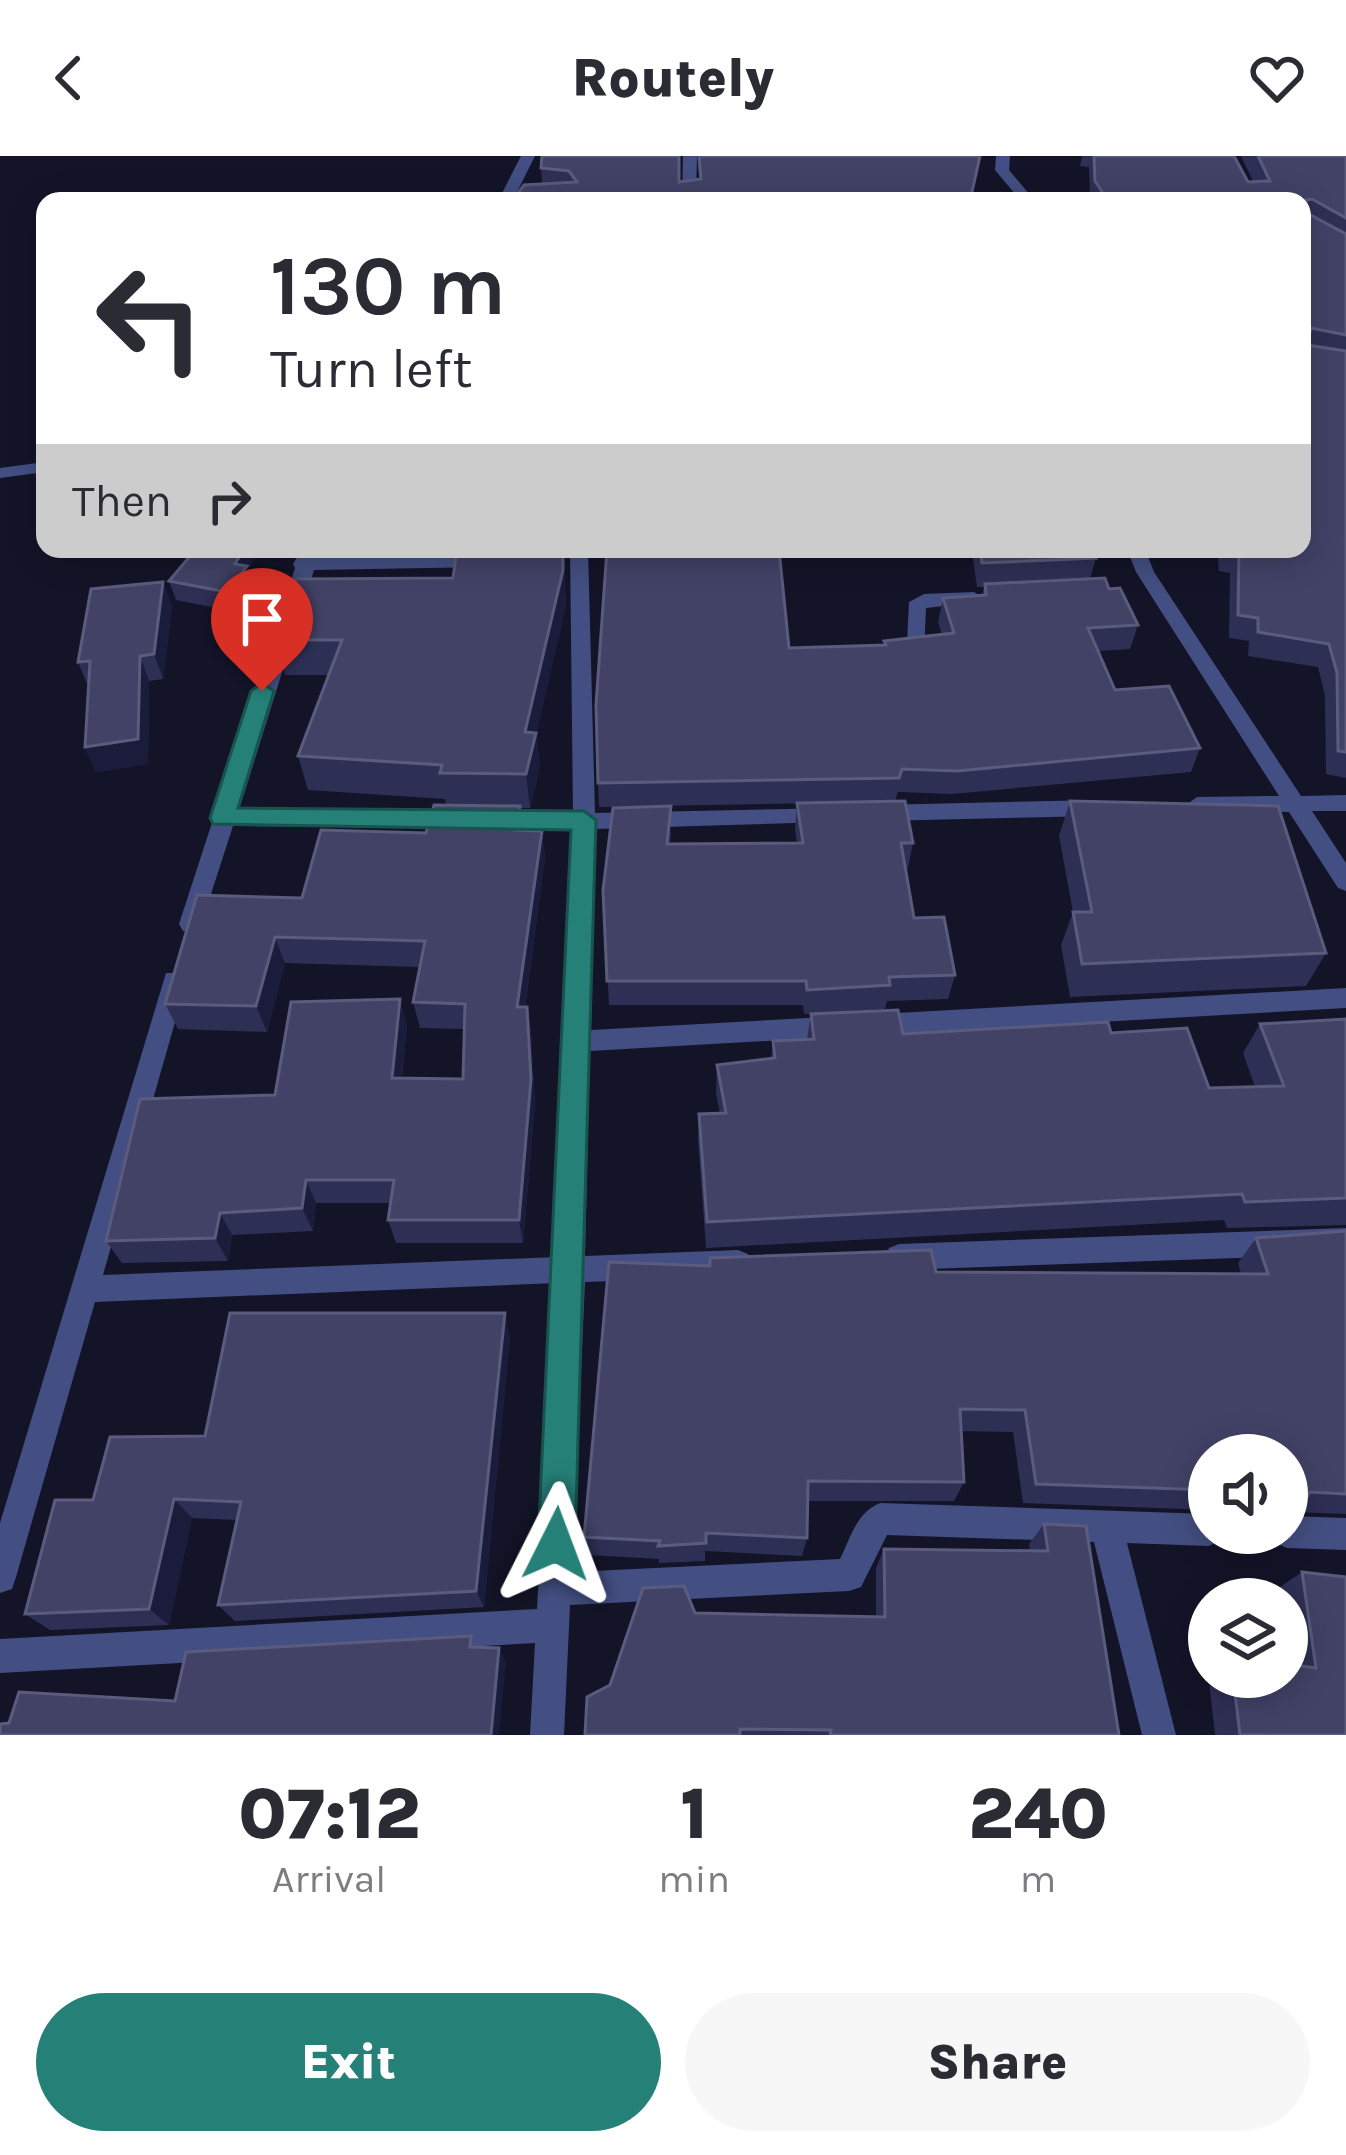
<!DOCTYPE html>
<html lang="en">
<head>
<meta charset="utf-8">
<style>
  body { margin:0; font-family:Karla,sans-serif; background:#f7f7f7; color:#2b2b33; height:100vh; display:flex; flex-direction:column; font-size:45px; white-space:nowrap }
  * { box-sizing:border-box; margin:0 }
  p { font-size:39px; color:#7c7c81 }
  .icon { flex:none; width:66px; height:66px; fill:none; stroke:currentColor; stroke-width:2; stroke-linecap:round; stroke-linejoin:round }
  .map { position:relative; height:1579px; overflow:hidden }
  .panel { display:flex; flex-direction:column; background:#fff; flex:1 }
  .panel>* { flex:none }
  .hud { position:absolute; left:36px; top:36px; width:1275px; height:366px; border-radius:24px; box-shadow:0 6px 30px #0003; background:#fff; color:#2b2b33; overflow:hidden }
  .buttons { position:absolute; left:1188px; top:1278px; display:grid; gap:24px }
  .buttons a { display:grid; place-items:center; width:120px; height:120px; border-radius:50%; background:#fff; box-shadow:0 6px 30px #0003; font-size:60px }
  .pin { position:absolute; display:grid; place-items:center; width:102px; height:102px; color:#fff; margin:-123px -51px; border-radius:50% 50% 50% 0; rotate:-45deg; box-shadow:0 0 12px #0007 }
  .pin .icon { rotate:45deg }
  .me { position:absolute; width:132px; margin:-66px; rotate:3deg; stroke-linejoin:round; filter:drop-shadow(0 0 9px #0008) }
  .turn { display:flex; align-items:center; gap:42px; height:252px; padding:0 36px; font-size:54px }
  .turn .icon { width:156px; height:156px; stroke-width:2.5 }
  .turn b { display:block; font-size:84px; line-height:102px }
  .then { display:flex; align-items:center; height:114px; padding:0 36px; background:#0003; gap:24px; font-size:45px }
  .eta { display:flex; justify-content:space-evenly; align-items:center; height:204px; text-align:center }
  .eta b { font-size:72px; font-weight:800; line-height:84px }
  .primary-button { display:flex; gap:24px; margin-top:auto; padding:24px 36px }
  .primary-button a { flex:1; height:138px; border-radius:72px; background:#258078; color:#fff; font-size:48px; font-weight:800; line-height:138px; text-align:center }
  .primary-button a+a { background:#f7f7f7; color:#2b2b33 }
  header { display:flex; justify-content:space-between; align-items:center; height:156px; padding:0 36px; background:#fff; font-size:54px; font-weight:800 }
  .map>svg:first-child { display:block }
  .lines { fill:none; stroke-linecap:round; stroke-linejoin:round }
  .minor { fill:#434f82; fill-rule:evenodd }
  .wall { fill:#2e2f54 }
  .shaded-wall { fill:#1b1c3b }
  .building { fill:#414266; stroke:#5a5b7d; stroke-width:3 }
  .route { fill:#258078; stroke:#18534e; stroke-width:3 }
</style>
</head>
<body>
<header><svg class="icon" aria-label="back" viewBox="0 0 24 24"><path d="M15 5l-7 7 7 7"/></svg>Routely<svg class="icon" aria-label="heart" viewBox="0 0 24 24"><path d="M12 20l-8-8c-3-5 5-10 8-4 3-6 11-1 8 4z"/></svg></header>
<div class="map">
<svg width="1346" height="1579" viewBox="0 0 1346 1579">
  <rect width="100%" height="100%" fill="#131428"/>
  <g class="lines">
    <g class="minor">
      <polygon points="521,0 535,0 517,36 568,41 575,45 498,45"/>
      <polygon points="683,0 697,0 696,45 682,45"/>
      <polygon points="996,0 1010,0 1009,14 1035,45 1021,45 995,14"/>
      <polygon points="45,306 45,316 0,322 0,312"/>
      <path d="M 302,393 L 320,393 L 318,402 L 484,399 L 493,405 L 484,411 L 314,414 L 239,654 L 573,657 L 570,393 L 588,393 L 595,657 L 834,652 L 837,658 L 834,664 L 826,666 L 595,673 L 591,874 L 1346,832 L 1346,852 L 590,895 L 585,1100 L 738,1094 L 748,1098 L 752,1107 L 748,1116 L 738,1120 L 585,1126 L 572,1416 L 840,1403 C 851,1381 856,1357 880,1347 L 1209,1358 L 1209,1377 L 1224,1377 L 1220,1385 L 1209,1390 L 1127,1387 L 1176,1579 L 1142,1579 L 1094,1386 L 887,1379 L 861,1431 L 849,1435 L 570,1449 L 564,1579 L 530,1579 L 535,1487 L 0,1517 L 0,1483 L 537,1453 L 556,1127 L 95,1146 L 16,1421 L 12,1433 L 0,1437 L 0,1367 L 166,817 L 184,817 L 187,824 L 103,1119 L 557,1101 L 573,673 L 233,670 L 199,775 L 183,775 L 179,768 L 295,412 L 293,408 Z"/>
      <polygon points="1127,393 1145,393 1154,416 1301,640 1346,639 1346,655 1312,655 1346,707 1346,735 1338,732 1289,656 1189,655 1186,649 1197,641 1279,640 1136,416"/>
      <polygon points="974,436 984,442 981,446 926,452 924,496 892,501 892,491 907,487 909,446 924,438"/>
      <polygon points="1096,644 1107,652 1096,660 879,665 868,657 879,649"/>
      <polygon points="1346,1072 1346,1098 899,1114 889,1110 885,1101 889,1092 899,1088"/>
      <polygon points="1287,1360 1346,1362 1346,1394 1287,1392 1276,1387 1271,1377 1287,1377"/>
    </g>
  </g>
  <g class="wall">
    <polygon points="697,0 981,0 971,45 542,28 541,12 679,26 699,23"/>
    <polygon points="1082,0 1234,0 1248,26 1253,25 1241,0 1346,0 1346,622 1326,618 1325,540 1318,511 1248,500 1249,485 1229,482 1230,417 1219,415 1217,393 1302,393 1302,45 1090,45 1089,11 1080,10"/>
    <polygon points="563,393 566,449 536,579 540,611 530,652 521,652 524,674 542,675 545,702 525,851 527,851 531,877 535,948 523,1087 396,1087 388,1064 391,1047 316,1047 313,1075 232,1079 228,1105 122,1107 106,1085 275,939 407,868 402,922 463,923 464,873 420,872 413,846 420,811 285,807 267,876 178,873 165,848 302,742 426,677 446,649 445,643 308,634 298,600 329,519 285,519 275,484 453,422"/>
    <polygon points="957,393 1093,393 1096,402 1090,423 1109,433 1138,469 1130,493 1098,495 1115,534 1200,592 1191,616 952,638 898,636 895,645 913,687 908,712 905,712 914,762 955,819 948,843 887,845 885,853 804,858 803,849 609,849 603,734 671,676 670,688 797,687 795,673 797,647 824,647 599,651 598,627 789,492 884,490 884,485 942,479 938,466 943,442 982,440 984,431 977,431 972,396 958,396"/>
    <polygon points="248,414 253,429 232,455 176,444 169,425"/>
    <polygon points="163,426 172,451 163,523 149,525 148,608 96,616 85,591 88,530 78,506"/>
    <polygon points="1070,645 1326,797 1306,830 1070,841 1061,789 1073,756 1059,680"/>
    <polygon points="811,858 903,878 1111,877 1209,932 1255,931 1243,897 1260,868 1346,863 1346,1069 1227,1072 1224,1064 706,1092 698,985 699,958 720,957 716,937 717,909 771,903 773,885 807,883"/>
    <polygon points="1346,1075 1346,1358 1291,1356 1287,1359 1287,1299 1209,1299 1209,1354 1023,1347 1013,1276 961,1275 964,1326 954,1345 807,1345 807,1382 802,1400 705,1395 705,1405 659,1407 659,1403 588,1399 584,1381 709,1110 936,1116 1241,1118 1238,1107 1256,1082"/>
    <polygon points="510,1181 484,1451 235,1465 218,1449 237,1364 192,1362 169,1469 50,1474 25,1458 93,1344 205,1280"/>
    <polygon points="1044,1368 1119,1579 585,1579 610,1529 695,1457 876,1461 876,1412 884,1393 1030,1395 1029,1388"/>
    <polygon points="1302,1416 1346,1579 1215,1579 1208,1516 1209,1521 1287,1521 1287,1443 1279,1443 1277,1433"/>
  </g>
  <g class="shaded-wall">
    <polygon points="244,393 261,393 248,414 253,429 232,455 227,436 235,408"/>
    <polygon points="563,393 566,449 536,579 540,611 530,652 526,618 525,576"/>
    <polygon points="163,426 172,451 163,523 154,498"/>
    <polygon points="140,500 149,525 148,608 96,616 85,591"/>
    <polygon points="520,650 524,677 515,674"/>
    <polygon points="542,675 545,702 521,877 517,851"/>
    <polygon points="275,781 285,807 267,876 256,850"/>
    <polygon points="400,843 407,868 399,947 392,922"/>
    <polygon points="527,851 531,877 535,948 523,1087 519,1064"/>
    <polygon points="306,1024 316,1047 313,1075 302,1052"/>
    <polygon points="220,1057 232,1079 228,1105 215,1082"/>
    <polygon points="505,1157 510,1181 484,1451 476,1435"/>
    <polygon points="174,1343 192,1362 169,1469 149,1453"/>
    <polygon points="499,1492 506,1506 499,1579 491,1579"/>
  </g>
  <g class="building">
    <polygon points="542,0 679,0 679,26 701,23 699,0 980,0 970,45 512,45 524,29 577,26 569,15 541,12"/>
    <polygon points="1094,0 1234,0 1248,26 1270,25 1258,0 1346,0 1346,62 1312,43 1306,44 1305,56 1346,78 1346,179 1311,172 1307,189 1346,195 1346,596 1338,595 1337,517 1329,488 1258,476 1258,462 1238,459 1239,393 1237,393 1302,393 1302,45 1108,45 1095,25"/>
    <polygon points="196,393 244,393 235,408 247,410 227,436 169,425"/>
    <polygon points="457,393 563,393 563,414 525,576 536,577 526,618 440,617 442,609 298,600 342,484 275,484 296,423 453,422"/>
    <polygon points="607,393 779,393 789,492 886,489 884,485 954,477 943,442 986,439 985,428 1105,422 1109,433 1120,432 1138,469 1088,472 1115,534 1169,530 1200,592 957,615 902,613 899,622 598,627 596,549"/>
    <polygon points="980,393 1093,393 1096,402 982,407"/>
    <polygon points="163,426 154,498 140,500 138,583 85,591 90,505 78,506 91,433"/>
    <polygon points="905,645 913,687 901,687 914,762 944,761 955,819 889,821 890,829 807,834 806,825 607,825 603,734 613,652 671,650 667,688 803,687 797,647"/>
    <polygon points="1070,645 1278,650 1326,797 1082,808 1073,756 1092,756"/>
    <polygon points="434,649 520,650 515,674 542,675 517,851 527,851 531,923 519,1064 388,1064 394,1024 306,1024 302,1052 220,1057 215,1082 106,1085 140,943 275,939 291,846 400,843 392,922 463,923 465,848 413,846 425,785 275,781 256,850 165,848 197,739 302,742 321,674 426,677"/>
    <polygon points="898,854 903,878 1108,866 1111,877 1187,872 1209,932 1284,930 1260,868 1346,863 1346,1042 1245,1046 1242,1038 707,1066 699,958 726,957 717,909 775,902 773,885 814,883 811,858"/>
    <polygon points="1346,1075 1346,1338 1310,1336 1305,1344 1287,1344 1287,1299 1209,1299 1209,1334 1036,1328 1025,1254 960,1253 964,1326 808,1325 807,1382 706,1377 706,1387 658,1390 660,1385 584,1381 609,1106 710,1110 710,1102 931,1094 936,1116 1268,1118 1256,1082"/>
    <polygon points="230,1157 505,1157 476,1435 218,1449 241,1346 174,1343 149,1453 25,1458 55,1344 93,1344 110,1281 205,1280"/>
    <polygon points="1044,1368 1086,1370 1119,1579 830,1579 831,1574 740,1573 740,1579 585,1579 587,1541 610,1529 643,1432 684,1430 695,1457 885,1461 884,1393 1048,1395"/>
    <polygon points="1302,1416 1346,1421 1346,1579 1240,1579 1233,1521 1287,1521 1287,1508 1316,1512"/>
    <polygon points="471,1480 470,1491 499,1492 491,1579 0,1579 0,1568 9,1567 19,1536 175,1545 186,1496"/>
  </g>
  <polygon class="route" points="262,527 274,535 238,652 584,655 596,664 575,1388 569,1400 556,1406 544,1400 538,1388 571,674 213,668 210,662 251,535"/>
</svg>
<div class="buttons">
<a><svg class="icon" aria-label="sound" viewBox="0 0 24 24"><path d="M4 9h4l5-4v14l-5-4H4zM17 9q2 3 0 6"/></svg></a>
<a><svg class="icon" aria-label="layers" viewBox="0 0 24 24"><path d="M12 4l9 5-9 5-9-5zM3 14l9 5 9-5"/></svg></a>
</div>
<div class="pin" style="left:262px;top:535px;background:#d93025"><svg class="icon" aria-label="arrive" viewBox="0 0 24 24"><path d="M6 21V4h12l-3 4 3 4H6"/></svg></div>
<svg class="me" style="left:556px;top:1388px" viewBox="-20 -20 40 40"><path d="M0-17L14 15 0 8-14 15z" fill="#258078" stroke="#fff" stroke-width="4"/></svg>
<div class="hud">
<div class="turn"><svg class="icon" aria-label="left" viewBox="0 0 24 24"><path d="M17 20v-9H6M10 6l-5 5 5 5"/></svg><div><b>130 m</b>Turn left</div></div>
<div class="then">Then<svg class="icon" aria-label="right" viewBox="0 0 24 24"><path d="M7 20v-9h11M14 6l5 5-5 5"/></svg></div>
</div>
</div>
<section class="panel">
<div class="eta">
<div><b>07:12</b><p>Arrival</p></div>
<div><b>1</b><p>min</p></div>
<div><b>240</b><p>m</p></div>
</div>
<div class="primary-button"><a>Exit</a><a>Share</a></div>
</section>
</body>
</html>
